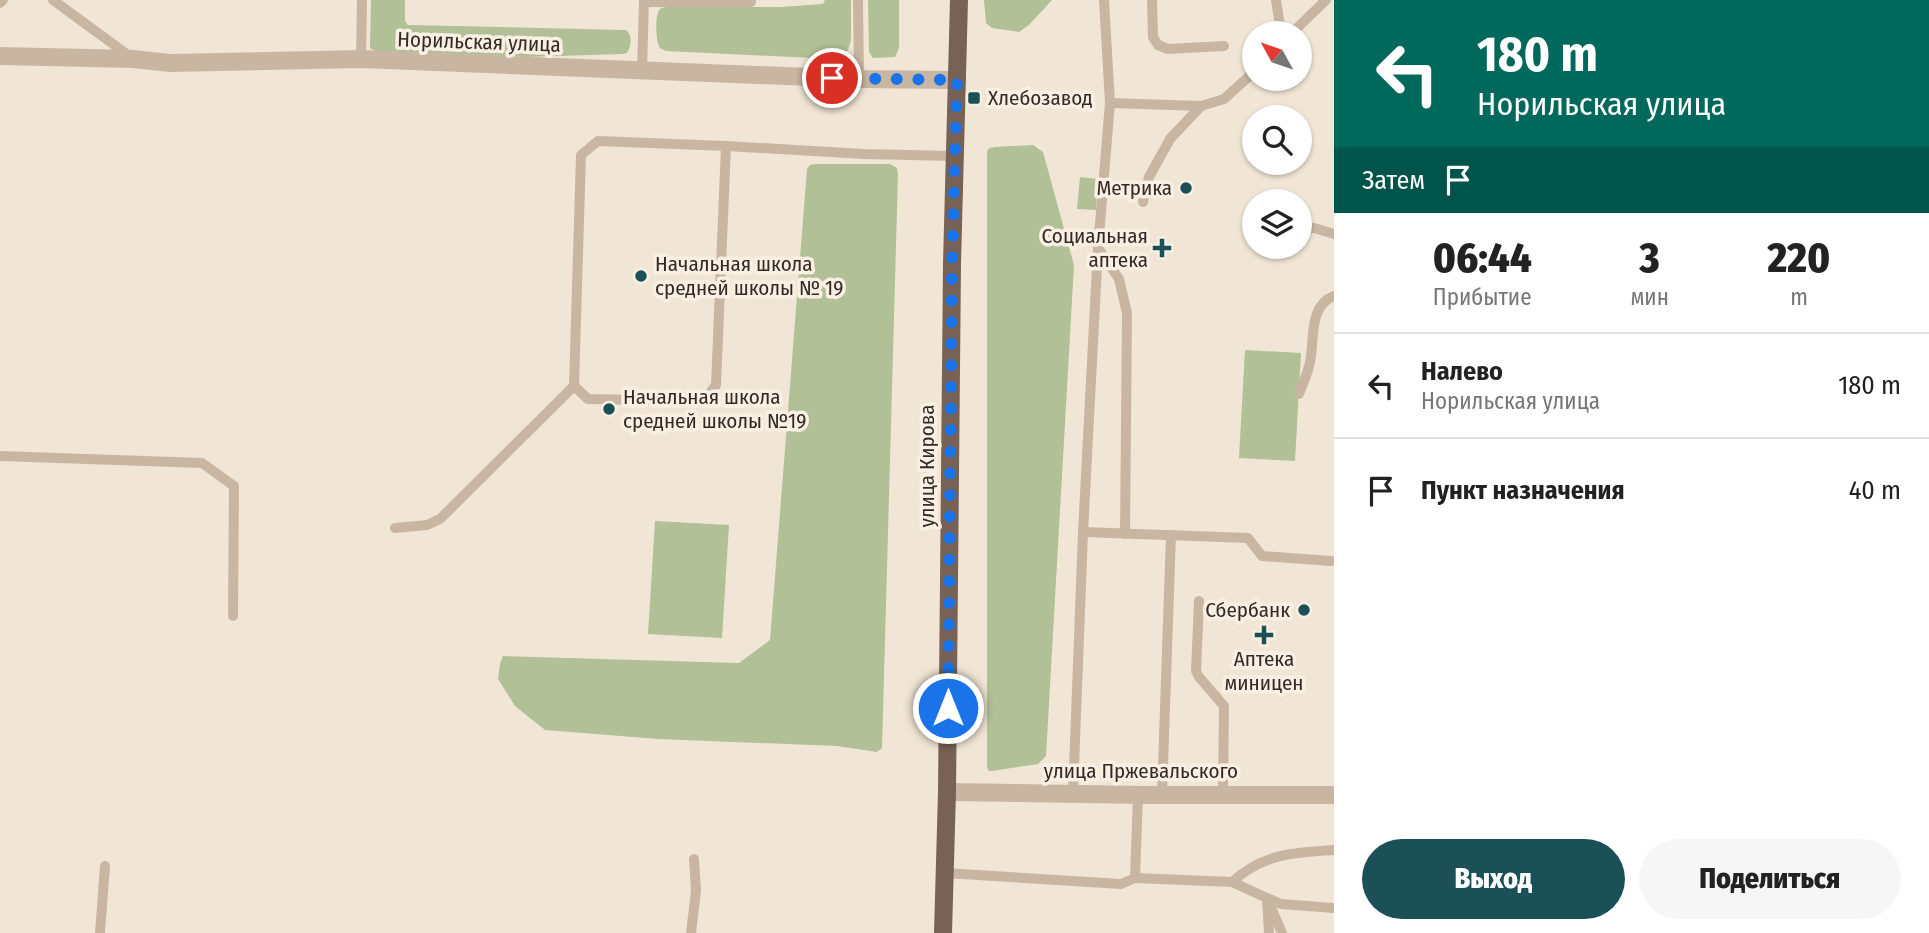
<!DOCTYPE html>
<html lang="ru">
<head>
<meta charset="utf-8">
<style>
  body { margin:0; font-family:"Fira Sans Condensed",sans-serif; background:#f6f6f6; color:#222; height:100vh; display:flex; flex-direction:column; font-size:26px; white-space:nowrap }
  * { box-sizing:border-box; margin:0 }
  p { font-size:23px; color:#767676 }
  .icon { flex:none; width:38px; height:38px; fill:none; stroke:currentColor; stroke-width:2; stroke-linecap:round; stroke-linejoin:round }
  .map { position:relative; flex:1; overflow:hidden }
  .side { display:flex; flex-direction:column; background:#fff; width:595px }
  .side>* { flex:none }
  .banner { background:#00695c; color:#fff; overflow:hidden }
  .needle { width:46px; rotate:310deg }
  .controls { position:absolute; left:1242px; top:21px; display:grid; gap:14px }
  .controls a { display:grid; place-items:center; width:70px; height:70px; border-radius:50%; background:#fff; box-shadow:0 2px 5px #0004; font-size:35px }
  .pin { position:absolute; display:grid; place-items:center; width:60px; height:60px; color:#fff; margin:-30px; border:4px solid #fff; border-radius:50%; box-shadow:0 2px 7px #0007 }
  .me { position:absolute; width:77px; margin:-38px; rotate:0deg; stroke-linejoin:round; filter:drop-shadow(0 0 5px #0008) }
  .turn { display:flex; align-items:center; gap:24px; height:147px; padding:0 28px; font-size:32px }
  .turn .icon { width:91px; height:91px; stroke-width:2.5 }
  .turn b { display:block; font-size:49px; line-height:60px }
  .then { display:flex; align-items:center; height:66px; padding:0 28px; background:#0003; gap:14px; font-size:26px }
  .eta { display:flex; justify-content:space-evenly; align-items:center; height:119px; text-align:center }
  .eta b { font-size:42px; font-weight:800; line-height:49px }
  .cta { display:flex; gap:14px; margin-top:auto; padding:14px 28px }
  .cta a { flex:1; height:80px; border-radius:42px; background:#1a5056; color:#fff; font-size:28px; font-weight:800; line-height:80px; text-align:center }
  .cta a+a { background:#f6f6f6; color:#222 }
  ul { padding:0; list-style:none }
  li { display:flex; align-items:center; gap:21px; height:105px; padding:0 28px; border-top:2px solid #e0e0e0 }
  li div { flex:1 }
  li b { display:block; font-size:26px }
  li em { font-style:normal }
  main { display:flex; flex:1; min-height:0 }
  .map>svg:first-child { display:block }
  .green { fill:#b1c096 }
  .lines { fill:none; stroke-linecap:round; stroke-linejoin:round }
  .service { stroke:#c9b6a2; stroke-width:10 }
  .minor { stroke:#c9b6a2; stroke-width:18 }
  .primary { stroke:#776255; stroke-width:18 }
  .route { stroke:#1a73e8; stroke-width:12; stroke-dasharray:0 21.6 }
  .poi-dot { fill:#1a5056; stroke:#f9f0e3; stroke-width:2.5 }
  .labels { text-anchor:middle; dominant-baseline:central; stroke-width:7; stroke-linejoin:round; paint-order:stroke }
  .street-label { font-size:21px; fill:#342a25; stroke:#f9f0e3 }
  .poi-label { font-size:21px; fill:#342a25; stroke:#f9f0e3; text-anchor:start }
</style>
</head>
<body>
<main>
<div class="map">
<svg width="1334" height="933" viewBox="0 0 1334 933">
  <rect width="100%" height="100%" fill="#f1e6d6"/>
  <g class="green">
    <path d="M 371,0 L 405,0 L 405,21 L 408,25 L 626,30 C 633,35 631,47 627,53 L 622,54 L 526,57 L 375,51 L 370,48 Z"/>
    <path d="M 825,0 L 851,0 L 851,40 L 848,50 L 834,59 L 666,51 L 660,48 C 656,42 655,20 658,13 C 660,7 662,8 667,7 L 781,7 L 823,4 Z"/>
    <polygon points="868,0 899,0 899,48 895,57 873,58 869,52"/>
    <polygon points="984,0 1052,0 1029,25 1019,32 992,28 986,23"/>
    <polygon points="1033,145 1043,152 1074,265 1046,756 1038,764 992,771 989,771 987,767 987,152 989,148 995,147"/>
    <polygon points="815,164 890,164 897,168 898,174 882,748 877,752 837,746 658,739 545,730 515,706 498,679 500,664 503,656 739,663 770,640 807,169 810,165"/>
    <polygon points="1080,177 1098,179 1096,210 1077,209"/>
    <polygon points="1245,350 1301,353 1295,461 1239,458"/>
    <polygon points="655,521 729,525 722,638 648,634"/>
  </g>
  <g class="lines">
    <g class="service">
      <polyline points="53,0 132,58"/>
      <polyline points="858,0 859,79"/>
      <polyline points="1152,0 1153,37 1158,45 1168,49 1224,46"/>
      <polyline points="1276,0 1281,33"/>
      <polyline points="644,2 751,2"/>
      <polyline points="0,3 3,0"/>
      <polyline points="1292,33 1326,0"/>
      <polyline points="361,59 362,0"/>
      <polyline points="642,71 644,0"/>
      <polyline points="1110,103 1201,106 1224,99 1255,71"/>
      <polyline points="1143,202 1149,177 1170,139 1201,106"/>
      <polyline points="1300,228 1314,228 1334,234"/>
      <polyline points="1098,248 1119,279 1127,313 1125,534"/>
      <polyline points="574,386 588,399 704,401 716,385 726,146"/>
      <path d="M 1299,394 C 1303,383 1308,373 1310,362 C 1315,339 1308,306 1334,296"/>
      <polyline points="0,456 202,463 234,486 233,616"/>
      <polyline points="395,528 427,525 440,519 574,386 581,155 598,141 726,146 864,154 954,156"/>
      <polyline points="1083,532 1248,538 1262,556 1331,561"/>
      <polyline points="1199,601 1196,671 1199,677 1224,706 1223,794"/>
      <polyline points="1073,794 1083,532 1098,248 1110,103 1104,0"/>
      <polyline points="1162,794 1171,535"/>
      <polyline points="945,873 1121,884 1135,878 1138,795"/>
      <polyline points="1135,878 1232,882 1267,898 1282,933"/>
      <path d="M 1232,882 C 1264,853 1293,853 1334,850"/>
      <polyline points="100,933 105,866"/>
      <polyline points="691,933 696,891 694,859"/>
      <polyline points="1269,933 1267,898 1281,904 1334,908"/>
    </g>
    <g class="minor">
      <polyline points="0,56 133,59 170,63 361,59 859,79 957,80"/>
      <polyline points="947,792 1146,795 1334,795"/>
    </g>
    <polyline class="primary" points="943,933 947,792 952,263 959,0"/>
  </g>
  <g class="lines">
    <polyline class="route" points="832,78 957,80 952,263 948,708"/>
  </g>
  <g class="poi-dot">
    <rect x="967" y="91" width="14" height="14" rx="3.5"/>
    <circle cx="1186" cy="188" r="7"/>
    <path d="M1158.5 237.5h7v7h7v7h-7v7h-7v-7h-7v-7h7z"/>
    <circle cx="641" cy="276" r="7"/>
    <circle cx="609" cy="409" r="7"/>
    <circle cx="1304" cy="610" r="7"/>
    <path d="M1260.5 624.5h7v7h7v7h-7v7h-7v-7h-7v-7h7z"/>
  </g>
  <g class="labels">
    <g class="street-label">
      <text transform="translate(479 42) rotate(2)">Норильская улица</text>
      <text transform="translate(927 466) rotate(-90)">улица Кирова</text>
      <text x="1141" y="771">улица Пржевальского</text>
    </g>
    <g class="poi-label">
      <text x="988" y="98">Хлебoзавод</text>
      <text x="1172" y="188" text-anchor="end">Метрика</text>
      <text x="1148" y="236" text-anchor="end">Социальная<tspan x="1148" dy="24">аптека</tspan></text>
      <text x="655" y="264">Начальная школа<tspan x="655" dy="24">средней школы № 19</tspan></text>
      <text x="623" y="397">Начальная школа<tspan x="623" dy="24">средней школы №19</tspan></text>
      <text x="1290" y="610" text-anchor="end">Сбербанк</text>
      <text x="1264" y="659" text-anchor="middle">Аптека<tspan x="1264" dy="24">миницен</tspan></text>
    </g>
  </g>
</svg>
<div class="controls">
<a><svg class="needle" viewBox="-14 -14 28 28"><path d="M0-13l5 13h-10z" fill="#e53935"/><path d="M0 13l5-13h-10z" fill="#767676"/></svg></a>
<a><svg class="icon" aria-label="search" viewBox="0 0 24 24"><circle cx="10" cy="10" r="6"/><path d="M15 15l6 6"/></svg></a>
<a><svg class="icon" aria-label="layers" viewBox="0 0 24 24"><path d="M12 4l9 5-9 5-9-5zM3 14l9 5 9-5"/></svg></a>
</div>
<div class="pin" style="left:832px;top:78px;background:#d93025"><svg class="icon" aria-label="arrive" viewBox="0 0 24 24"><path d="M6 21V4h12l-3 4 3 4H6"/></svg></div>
<svg class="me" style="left:948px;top:708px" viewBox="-20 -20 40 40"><circle r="17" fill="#1a73e8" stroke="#fff" stroke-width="3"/><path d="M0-11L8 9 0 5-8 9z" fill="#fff"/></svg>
</div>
<section class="side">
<div class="banner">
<div class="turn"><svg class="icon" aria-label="left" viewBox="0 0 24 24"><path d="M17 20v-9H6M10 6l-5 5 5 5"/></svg><div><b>180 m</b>Норильская улица</div></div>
<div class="then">Затем<svg class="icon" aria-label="arrive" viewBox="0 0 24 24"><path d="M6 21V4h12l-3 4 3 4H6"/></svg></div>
</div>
<div class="eta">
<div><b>06:44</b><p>Прибытие</p></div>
<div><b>3</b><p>мин</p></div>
<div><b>220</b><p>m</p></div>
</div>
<ul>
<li><svg class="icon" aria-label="left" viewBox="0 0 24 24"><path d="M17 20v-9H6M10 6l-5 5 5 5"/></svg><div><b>Налево</b><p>Норильская улица</p></div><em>180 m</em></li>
<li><svg class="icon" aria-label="arrive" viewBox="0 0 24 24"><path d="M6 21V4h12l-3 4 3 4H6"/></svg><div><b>Пункт назначения</b></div><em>40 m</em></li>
</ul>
<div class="cta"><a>Выход</a><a>Поделиться</a></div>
</section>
</main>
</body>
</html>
